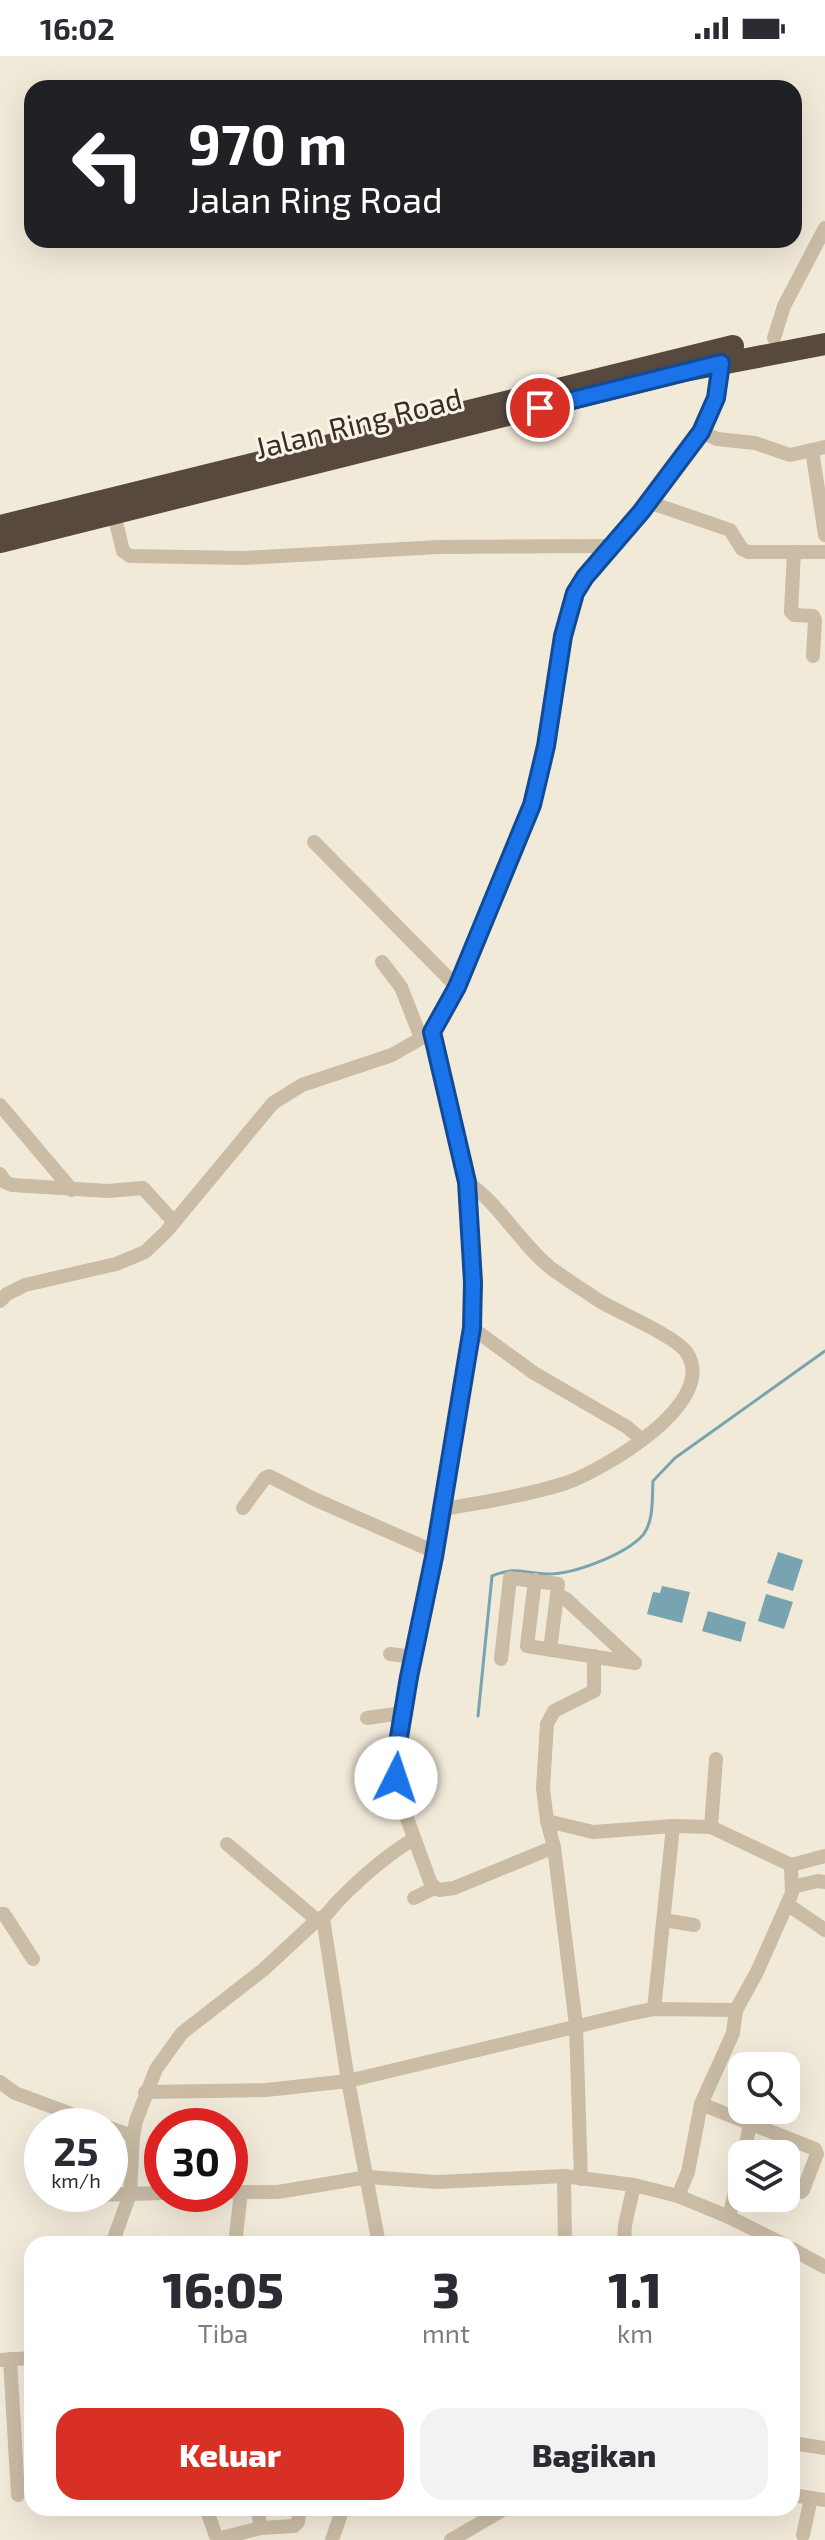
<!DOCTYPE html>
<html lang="id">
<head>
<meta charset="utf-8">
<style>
  body { margin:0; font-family:"Exo 2",sans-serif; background:#f2f2f3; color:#2b2b33; height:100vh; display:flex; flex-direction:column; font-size:30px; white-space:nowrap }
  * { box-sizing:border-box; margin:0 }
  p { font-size:26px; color:#7c7c81 }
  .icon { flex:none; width:44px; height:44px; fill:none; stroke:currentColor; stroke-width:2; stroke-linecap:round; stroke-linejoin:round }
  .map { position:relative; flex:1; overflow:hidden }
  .side { position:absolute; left:24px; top:2180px; width:776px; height:280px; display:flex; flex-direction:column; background:#fff; border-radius:24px; box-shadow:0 8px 32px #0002 }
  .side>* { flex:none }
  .hud { position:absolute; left:24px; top:24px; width:778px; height:168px; border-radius:24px; box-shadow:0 8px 32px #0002; background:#202124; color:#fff; overflow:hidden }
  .controls { position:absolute; left:728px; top:1996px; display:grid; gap:16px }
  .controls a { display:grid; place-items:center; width:72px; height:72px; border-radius:16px; background:#fff; box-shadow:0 8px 32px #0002; font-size:40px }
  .speed { position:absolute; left:24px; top:2052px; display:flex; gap:16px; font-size:40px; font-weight:700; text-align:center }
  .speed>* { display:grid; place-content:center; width:104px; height:104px; border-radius:50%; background:#fff; box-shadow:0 8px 32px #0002; line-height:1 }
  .speed small { font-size:20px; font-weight:400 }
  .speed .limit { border:12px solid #d22; background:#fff; color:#111 }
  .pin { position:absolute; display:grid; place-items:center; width:68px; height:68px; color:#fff; margin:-34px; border:4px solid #fff; border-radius:50%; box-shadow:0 2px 8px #0007 }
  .me { position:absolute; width:88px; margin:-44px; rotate:4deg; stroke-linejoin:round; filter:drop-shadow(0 0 6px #0008) }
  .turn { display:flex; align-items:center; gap:28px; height:168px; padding:0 32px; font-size:36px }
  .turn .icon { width:104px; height:104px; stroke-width:2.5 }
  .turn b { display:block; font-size:56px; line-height:68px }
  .eta { display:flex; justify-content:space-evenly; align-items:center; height:136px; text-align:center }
  .eta b { font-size:48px; font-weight:800; line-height:56px }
  .cta { display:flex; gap:16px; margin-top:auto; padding:16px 32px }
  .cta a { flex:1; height:92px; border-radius:24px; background:#d93025; color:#fff; font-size:32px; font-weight:800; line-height:92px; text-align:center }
  .cta a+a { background:#f2f2f3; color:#2b2b33 }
  .status { display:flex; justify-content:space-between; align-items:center; height:56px; padding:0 40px; background:#fff; direction:ltr }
  .status svg { height:22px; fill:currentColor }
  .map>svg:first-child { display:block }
  .water { fill:#77a4b0 }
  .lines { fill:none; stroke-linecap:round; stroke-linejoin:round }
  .stream { stroke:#77a4b0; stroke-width:3 }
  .minor { stroke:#cabca5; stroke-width:14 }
  .highway { stroke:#57493d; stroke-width:22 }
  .route-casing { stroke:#114b97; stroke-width:20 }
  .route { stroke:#1a73e8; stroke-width:14 }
  .labels { text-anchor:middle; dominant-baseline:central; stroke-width:6; stroke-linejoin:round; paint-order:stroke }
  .street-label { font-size:30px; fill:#352e26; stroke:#faf3e5 }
</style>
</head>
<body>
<div class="status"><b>16:02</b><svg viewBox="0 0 49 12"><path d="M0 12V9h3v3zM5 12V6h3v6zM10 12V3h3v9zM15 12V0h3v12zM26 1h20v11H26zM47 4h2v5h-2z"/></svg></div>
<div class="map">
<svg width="825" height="2484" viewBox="0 0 825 2484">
  <rect width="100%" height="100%" fill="#f2ead9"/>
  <g class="water">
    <polygon points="778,1496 803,1504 793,1535 767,1527"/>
    <polygon points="662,1530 690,1536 682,1567 647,1558 653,1536 660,1537"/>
    <polygon points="766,1538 793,1546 784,1573 758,1565"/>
    <polygon points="708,1555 746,1566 741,1586 702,1575"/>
  </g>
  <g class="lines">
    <path class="stream" d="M 478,1660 L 492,1520 C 517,1510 521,1517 546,1518 C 572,1519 625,1499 643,1479 C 654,1465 652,1442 653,1425 L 675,1402 L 825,1295"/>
    <g class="minor">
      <polyline points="774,282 784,250 825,172"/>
      <polyline points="701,376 717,383 755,387 790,399 825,391"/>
      <polyline points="812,394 825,479"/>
      <polyline points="648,446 730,474 742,493 748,496 825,496"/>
      <polyline points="114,458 123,495 130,500 244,502 438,491 611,490"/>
      <polyline points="794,496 791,556 794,559 813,560 815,564 813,600"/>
      <polyline points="314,786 457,931"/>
      <polyline points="382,906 401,931 421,982"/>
      <polyline points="432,976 467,1126 473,1226 472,1272 434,1501 398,1687 397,1735 431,1828 439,1834 454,1832 554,1791 576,1969 581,2123"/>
      <polyline points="0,1049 72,1134"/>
      <polyline points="0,1118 5,1126 12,1129 108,1135 143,1132 173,1165"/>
      <polyline points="0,1245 7,1238 25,1229 116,1208 145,1196 166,1176 273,1047 302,1029 392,999 432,976 457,931 532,749 546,690 563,580 575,537 585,521 641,456 701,376 716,342 721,307"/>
      <polyline points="472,1272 534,1317 627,1371 641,1383"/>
      <polyline points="243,1452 265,1422 269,1420 314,1443 433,1495"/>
      <path d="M 440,1454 C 482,1446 525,1440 566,1427 C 603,1414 719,1347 687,1297 C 676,1280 617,1256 598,1244 C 583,1234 566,1223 552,1213 C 520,1188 501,1149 467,1126"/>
      <polyline points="535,1524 527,1590 635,1607"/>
      <polyline points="550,1594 557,1539 566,1543 635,1607"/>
      <polyline points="390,1598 413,1601"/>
      <polyline points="501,1603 510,1522 558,1528 557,1539"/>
      <polyline points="367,1662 403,1657"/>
      <polyline points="547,1765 593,1776 673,1770 711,1771 791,1809 825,1800"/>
      <polyline points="711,1771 716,1703"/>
      <polyline points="227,1788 317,1864"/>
      <polyline points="554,1791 547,1765 543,1732 547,1668 554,1655 594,1635 594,1600"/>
      <polyline points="792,1831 818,1825 825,1826"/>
      <polyline points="414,1842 434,1832"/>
      <polyline points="787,1848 825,1874"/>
      <polyline points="0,1858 4,1858 33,1903"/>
      <polyline points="323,1862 348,2025 379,2188"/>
      <polyline points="664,1864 694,1869"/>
      <polyline points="654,1953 673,1770"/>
      <polyline points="765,2010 765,2009"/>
      <polyline points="0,2026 15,2037 104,2070"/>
      <polyline points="145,2036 266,2034 348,2025 633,1957 654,1953 736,1954"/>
      <polyline points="701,2048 815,2093 817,2098 803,2134 801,2136 786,2131"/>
      <polyline points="110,2072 133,2080"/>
      <polyline points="744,2098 750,2068"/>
      <polyline points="564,2120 565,2188"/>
      <polyline points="230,2136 278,2136 368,2121 437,2126 564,2120 634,2129 678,2140 729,2161 783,2188"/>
      <polyline points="96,2139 162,2137"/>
      <polyline points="678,2140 688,2116 701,2048 733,1977 736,1954 757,1916 792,1837 791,1809"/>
      <polyline points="729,2161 742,2108"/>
      <path d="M 112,2188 L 130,2138 L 133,2080 L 136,2065 L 156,2013 L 182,1977 L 263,1914 L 317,1864 C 328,1861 332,1850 340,1843 C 363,1820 386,1799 414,1783"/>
      <polyline points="235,2188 241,2136"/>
      <polyline points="624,2188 625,2169 634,2129"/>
      <polyline points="792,2193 825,2211"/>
      <polyline points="10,2303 18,2439"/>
      <polyline points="0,2304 32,2302"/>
      <polyline points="792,2387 825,2392"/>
      <polyline points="792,2439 825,2444"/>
      <polyline points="206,2452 217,2483 261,2472 257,2452"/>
      <polyline points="261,2472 294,2470 298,2466 299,2459"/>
      <polyline points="803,2479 811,2442"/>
      <polyline points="332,2484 343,2452"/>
      <polyline points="451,2484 506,2452"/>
    </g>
    <g class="highway">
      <polyline points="0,470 733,290"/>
      <polyline points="0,486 679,316 825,288"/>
    </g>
  </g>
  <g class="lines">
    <g class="route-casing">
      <polyline id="route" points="396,1722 398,1687 409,1621 434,1501 472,1272 473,1226 467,1126 432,976 457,931 532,749 546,690 563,580 575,537 585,521 641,456 701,376 716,342 721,307 540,352"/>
    </g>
    <use href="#route" class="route"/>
  </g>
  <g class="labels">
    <g class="street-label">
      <text transform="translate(358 366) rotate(-14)">Jalan Ring Road</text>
    </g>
  </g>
</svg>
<div class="controls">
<a><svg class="icon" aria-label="search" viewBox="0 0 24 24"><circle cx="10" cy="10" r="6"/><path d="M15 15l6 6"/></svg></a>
<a><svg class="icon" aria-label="layers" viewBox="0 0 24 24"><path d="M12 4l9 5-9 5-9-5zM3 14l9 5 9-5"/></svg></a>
</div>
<div class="speed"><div>25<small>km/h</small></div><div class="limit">30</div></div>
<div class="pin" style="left:540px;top:352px;background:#d93025"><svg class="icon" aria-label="arrive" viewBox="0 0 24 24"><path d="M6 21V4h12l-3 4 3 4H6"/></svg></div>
<svg class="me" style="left:396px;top:1722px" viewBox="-20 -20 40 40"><circle r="19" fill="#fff"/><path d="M0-13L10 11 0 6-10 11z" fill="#1a73e8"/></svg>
<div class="hud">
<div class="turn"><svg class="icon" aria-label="left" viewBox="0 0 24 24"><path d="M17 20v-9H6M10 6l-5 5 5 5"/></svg><div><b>970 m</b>Jalan Ring Road</div></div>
</div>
<section class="side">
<div class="eta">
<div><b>16:05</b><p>Tiba</p></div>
<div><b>3</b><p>mnt</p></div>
<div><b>1.1</b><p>km</p></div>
</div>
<div class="cta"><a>Keluar</a><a>Bagikan</a></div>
</section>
</div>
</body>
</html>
